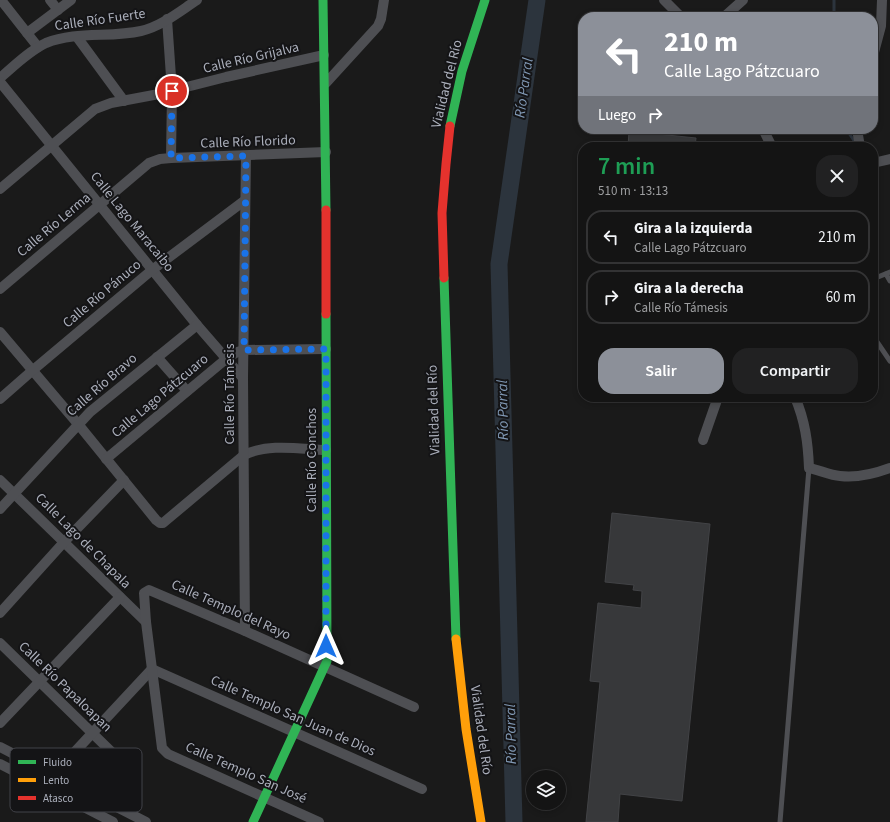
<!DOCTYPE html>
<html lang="es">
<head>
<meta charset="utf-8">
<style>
  body { margin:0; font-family:"Source Sans 3",sans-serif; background:#212122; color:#f1f3f6; height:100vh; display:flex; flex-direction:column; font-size:15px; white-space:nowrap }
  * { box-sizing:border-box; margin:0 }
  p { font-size:13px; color:#9d9ea0 }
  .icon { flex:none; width:22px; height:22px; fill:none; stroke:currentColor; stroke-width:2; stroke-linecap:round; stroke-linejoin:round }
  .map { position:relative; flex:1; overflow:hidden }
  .details { position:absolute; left:578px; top:142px; width:300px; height:260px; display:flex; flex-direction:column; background:#141414; border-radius:16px; box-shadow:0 2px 6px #0003,0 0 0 1px #333334 }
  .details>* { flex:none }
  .guide { position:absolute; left:578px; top:12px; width:300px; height:122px; border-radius:16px; box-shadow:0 2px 6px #0003,0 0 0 1px #333334; background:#8c9099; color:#fff; overflow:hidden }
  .controls { position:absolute; left:526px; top:770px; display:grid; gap:8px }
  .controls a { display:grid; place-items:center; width:40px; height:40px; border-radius:50%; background:#141414; box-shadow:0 2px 6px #0003,0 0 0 1px #333334; font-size:20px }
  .pin { position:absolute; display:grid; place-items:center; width:34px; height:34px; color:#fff; margin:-17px; border:2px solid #fff; border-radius:50%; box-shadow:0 1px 4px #0007 }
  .me { position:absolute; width:44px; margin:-22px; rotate:0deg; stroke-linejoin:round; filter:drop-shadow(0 0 3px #0008) }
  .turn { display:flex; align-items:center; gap:14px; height:84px; padding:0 20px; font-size:18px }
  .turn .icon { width:52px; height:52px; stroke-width:2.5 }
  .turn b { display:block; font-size:28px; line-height:34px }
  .then { display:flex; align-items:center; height:38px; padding:0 20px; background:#0003; gap:8px; font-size:15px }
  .round { display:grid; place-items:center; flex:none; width:42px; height:42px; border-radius:16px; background:#212122 }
  .summary { display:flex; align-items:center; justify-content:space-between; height:68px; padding:0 20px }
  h1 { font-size:24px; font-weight:600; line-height:30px; color:#1e9e55 }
  .cta { display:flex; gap:8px; margin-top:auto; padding:8px 20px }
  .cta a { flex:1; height:46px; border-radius:16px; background:#8c9099; color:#fff; font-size:16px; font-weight:600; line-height:46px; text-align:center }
  .cta a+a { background:#212122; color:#f1f3f6 }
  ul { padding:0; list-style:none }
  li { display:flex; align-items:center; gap:12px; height:54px; margin:0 8px 6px; padding:0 12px; border:2px solid #333334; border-radius:16px }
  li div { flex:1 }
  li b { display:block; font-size:15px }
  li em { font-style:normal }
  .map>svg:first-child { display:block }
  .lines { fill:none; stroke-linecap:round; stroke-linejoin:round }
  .stream { stroke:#2c343d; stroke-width:3 }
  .river { stroke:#2c343d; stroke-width:17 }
  .building { fill:#37383a; stroke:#424346 }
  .lane { stroke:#4e4f53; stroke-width:5 }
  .street { stroke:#4e4f53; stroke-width:10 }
  .fast { stroke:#30b455; stroke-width:9 }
  .slow { stroke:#ff9f0a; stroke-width:9 }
  .jam { stroke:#e5322d; stroke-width:9 }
  .route { stroke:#1a73e8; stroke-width:7; stroke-dasharray:0 12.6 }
  .labels { text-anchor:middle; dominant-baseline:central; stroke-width:4; stroke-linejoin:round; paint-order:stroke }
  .street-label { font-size:14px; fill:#abafbb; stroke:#141416 }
  .water-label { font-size:15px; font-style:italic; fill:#829ab6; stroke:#141416 }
  .key { fill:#141416; stroke:#414248; stroke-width:1 }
  .key-label { font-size:11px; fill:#abafbb }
</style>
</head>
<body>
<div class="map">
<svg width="890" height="822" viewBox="0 0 890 822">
  <rect width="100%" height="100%" fill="#1a1a1a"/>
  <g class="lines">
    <g class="stream">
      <polyline points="834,17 834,0"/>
      <polyline points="846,129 855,142"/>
    </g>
    <polyline class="river" points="514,822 499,264 537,0"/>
  </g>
  <g class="building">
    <polygon points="629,131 696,138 695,147 628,147"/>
    <polygon points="612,513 710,524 682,801 620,794 618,822 586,822 600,682 590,681 598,603 641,608 642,591 633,590 634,585 605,582"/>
  </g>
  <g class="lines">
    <g class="lane">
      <polyline points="886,274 890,281"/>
      <polyline points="873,279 890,272"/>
      <polyline points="873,336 890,361"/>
      <polyline points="780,822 809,468"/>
    </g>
    <g class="street">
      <polyline points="1,0 38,47"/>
      <polyline points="50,0 58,10"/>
      <polyline points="664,0 681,17"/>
      <polyline points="724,17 743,0"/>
      <polyline points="167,19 172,91 171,158"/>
      <polyline points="27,33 71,0"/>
      <polyline points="77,37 124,101"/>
      <polyline points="873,56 881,26 882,0"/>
      <path d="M 0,78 C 14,66 29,51 46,43 C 76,31 110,38 141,31 C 162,26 180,11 197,0"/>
      <polyline points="0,82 197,325 243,378"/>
      <polyline points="326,83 378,26 381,19 384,0"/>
      <polyline points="763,129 772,147"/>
      <polyline points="857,129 860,147"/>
      <polyline points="873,163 890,159"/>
      <polyline points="0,189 95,109 111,103 159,94 226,77 324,55"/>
      <polyline points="0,289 149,163 160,159 171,158 326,152"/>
      <path d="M 0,332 L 78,424 L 156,520 L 160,523 L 163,523 L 244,455 C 268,443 300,449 326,450"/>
      <polyline points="157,357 187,391"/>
      <path d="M 795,397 C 805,421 808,442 809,468 C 819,470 830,475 840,476 C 857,478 874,474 890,468"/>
      <polyline points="0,399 33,370 152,270 244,201"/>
      <polyline points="703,440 718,397"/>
      <polyline points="106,459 226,359 237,352 244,350 326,349"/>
      <polyline points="0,480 146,622"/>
      <polyline points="0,509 90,412 197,325"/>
      <polyline points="0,613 64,542 124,480"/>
      <polyline points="245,631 243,378 246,156"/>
      <polyline points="0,643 128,768"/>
      <polyline points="0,723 120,597"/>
      <polyline points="0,747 146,822"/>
      <polyline points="70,757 152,669 422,789"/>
      <polyline points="0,764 113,822"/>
      <polyline points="319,822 168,754 162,748 146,622 144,593 149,590 245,631 414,707"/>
    </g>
    <g class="fast">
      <polyline points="323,0 326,210"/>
      <polyline points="450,126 462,71 485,0"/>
      <polyline points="444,278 456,639"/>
      <polyline points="253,822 327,661 326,314"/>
    </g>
    <polyline class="slow" points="456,639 466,729 481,822"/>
    <g class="jam">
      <polyline points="326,210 326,314"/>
      <polyline points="444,278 442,213 446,164 450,126"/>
    </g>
  </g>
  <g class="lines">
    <polyline class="route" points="172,91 171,158 246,156 244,350 326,349 326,646"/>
  </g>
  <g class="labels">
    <g class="street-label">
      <text transform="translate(100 20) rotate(-8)">Calle Río Fuerte</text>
      <text transform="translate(251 58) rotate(-13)">Calle Río Grijalva</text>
      <text transform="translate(447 84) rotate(-76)">Vialidad del Río</text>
      <text transform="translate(248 142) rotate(-2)">Calle Río Florido</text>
      <text transform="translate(132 222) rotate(51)">Calle Lago Maracaibo</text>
      <text transform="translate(54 225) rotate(-40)">Calle Río Lerma</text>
      <text transform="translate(102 294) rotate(-40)">Calle Río Pánuco</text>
      <text transform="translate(102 385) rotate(-41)">Calle Río Bravo</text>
      <text transform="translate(230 394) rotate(-90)">Calle Río Támesis</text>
      <text transform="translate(160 396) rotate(-40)">Calle Lago Pátzcuaro</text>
      <text transform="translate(434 410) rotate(-92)">Vialidad del Río</text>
      <text transform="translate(312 460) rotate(-90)">Calle Río Conchos</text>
      <text transform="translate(83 541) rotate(45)">Calle Lago de Chapala</text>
      <text transform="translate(231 610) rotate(24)">Calle Templo del Rayo</text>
      <text transform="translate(65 687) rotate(44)">Calle Río Papaloapan</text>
      <text transform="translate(293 716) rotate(24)">Calle Templo San Juan de Dios</text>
      <text transform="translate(481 730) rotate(82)">Vialidad del Río</text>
      <text transform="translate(246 773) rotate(24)">Calle Templo San José</text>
    </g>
    <g class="water-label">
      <text transform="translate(524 88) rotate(-82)">Río Parral</text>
      <text transform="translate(503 410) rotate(-91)">Río Parral</text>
      <text transform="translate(511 734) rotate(-91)">Río Parral</text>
    </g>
  </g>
  <rect x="10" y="748" width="132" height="64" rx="6" class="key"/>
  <rect x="18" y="760" width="18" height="4" fill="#30b455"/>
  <rect x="18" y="778" width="18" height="4" fill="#ff9f0a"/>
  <rect x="18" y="796" width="18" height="4" fill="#e5322d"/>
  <g class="key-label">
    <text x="43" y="766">Fluido</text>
    <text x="43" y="784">Lento</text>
    <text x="43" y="802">Atasco</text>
  </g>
</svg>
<div class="controls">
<a><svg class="icon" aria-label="layers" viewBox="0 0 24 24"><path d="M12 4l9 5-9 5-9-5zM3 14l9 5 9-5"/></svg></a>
</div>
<div class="pin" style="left:172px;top:91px;background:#d93025"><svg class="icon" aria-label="arrive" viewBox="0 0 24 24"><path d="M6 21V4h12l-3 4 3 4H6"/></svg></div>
<svg class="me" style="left:326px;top:646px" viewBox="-20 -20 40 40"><path d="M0-17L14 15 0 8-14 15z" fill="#1a73e8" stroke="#fff" stroke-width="4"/></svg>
<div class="guide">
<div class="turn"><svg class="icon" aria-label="left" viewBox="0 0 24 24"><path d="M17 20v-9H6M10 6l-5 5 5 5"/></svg><div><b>210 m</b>Calle Lago Pátzcuaro</div></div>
<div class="then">Luego<svg class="icon" aria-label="right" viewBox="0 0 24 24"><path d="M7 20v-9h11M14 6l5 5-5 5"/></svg></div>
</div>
<section class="details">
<div class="summary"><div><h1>7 min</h1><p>510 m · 13:13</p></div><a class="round"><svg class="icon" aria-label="close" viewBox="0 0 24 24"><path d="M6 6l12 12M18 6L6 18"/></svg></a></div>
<ul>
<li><svg class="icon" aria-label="left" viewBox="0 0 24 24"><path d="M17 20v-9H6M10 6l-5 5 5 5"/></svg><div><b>Gira a la izquierda</b><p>Calle Lago Pátzcuaro</p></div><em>210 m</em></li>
<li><svg class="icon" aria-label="right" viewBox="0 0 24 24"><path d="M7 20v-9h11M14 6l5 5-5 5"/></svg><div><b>Gira a la derecha</b><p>Calle Río Támesis</p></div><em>60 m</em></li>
</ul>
<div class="cta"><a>Salir</a><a>Compartir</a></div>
</section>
</div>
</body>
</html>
